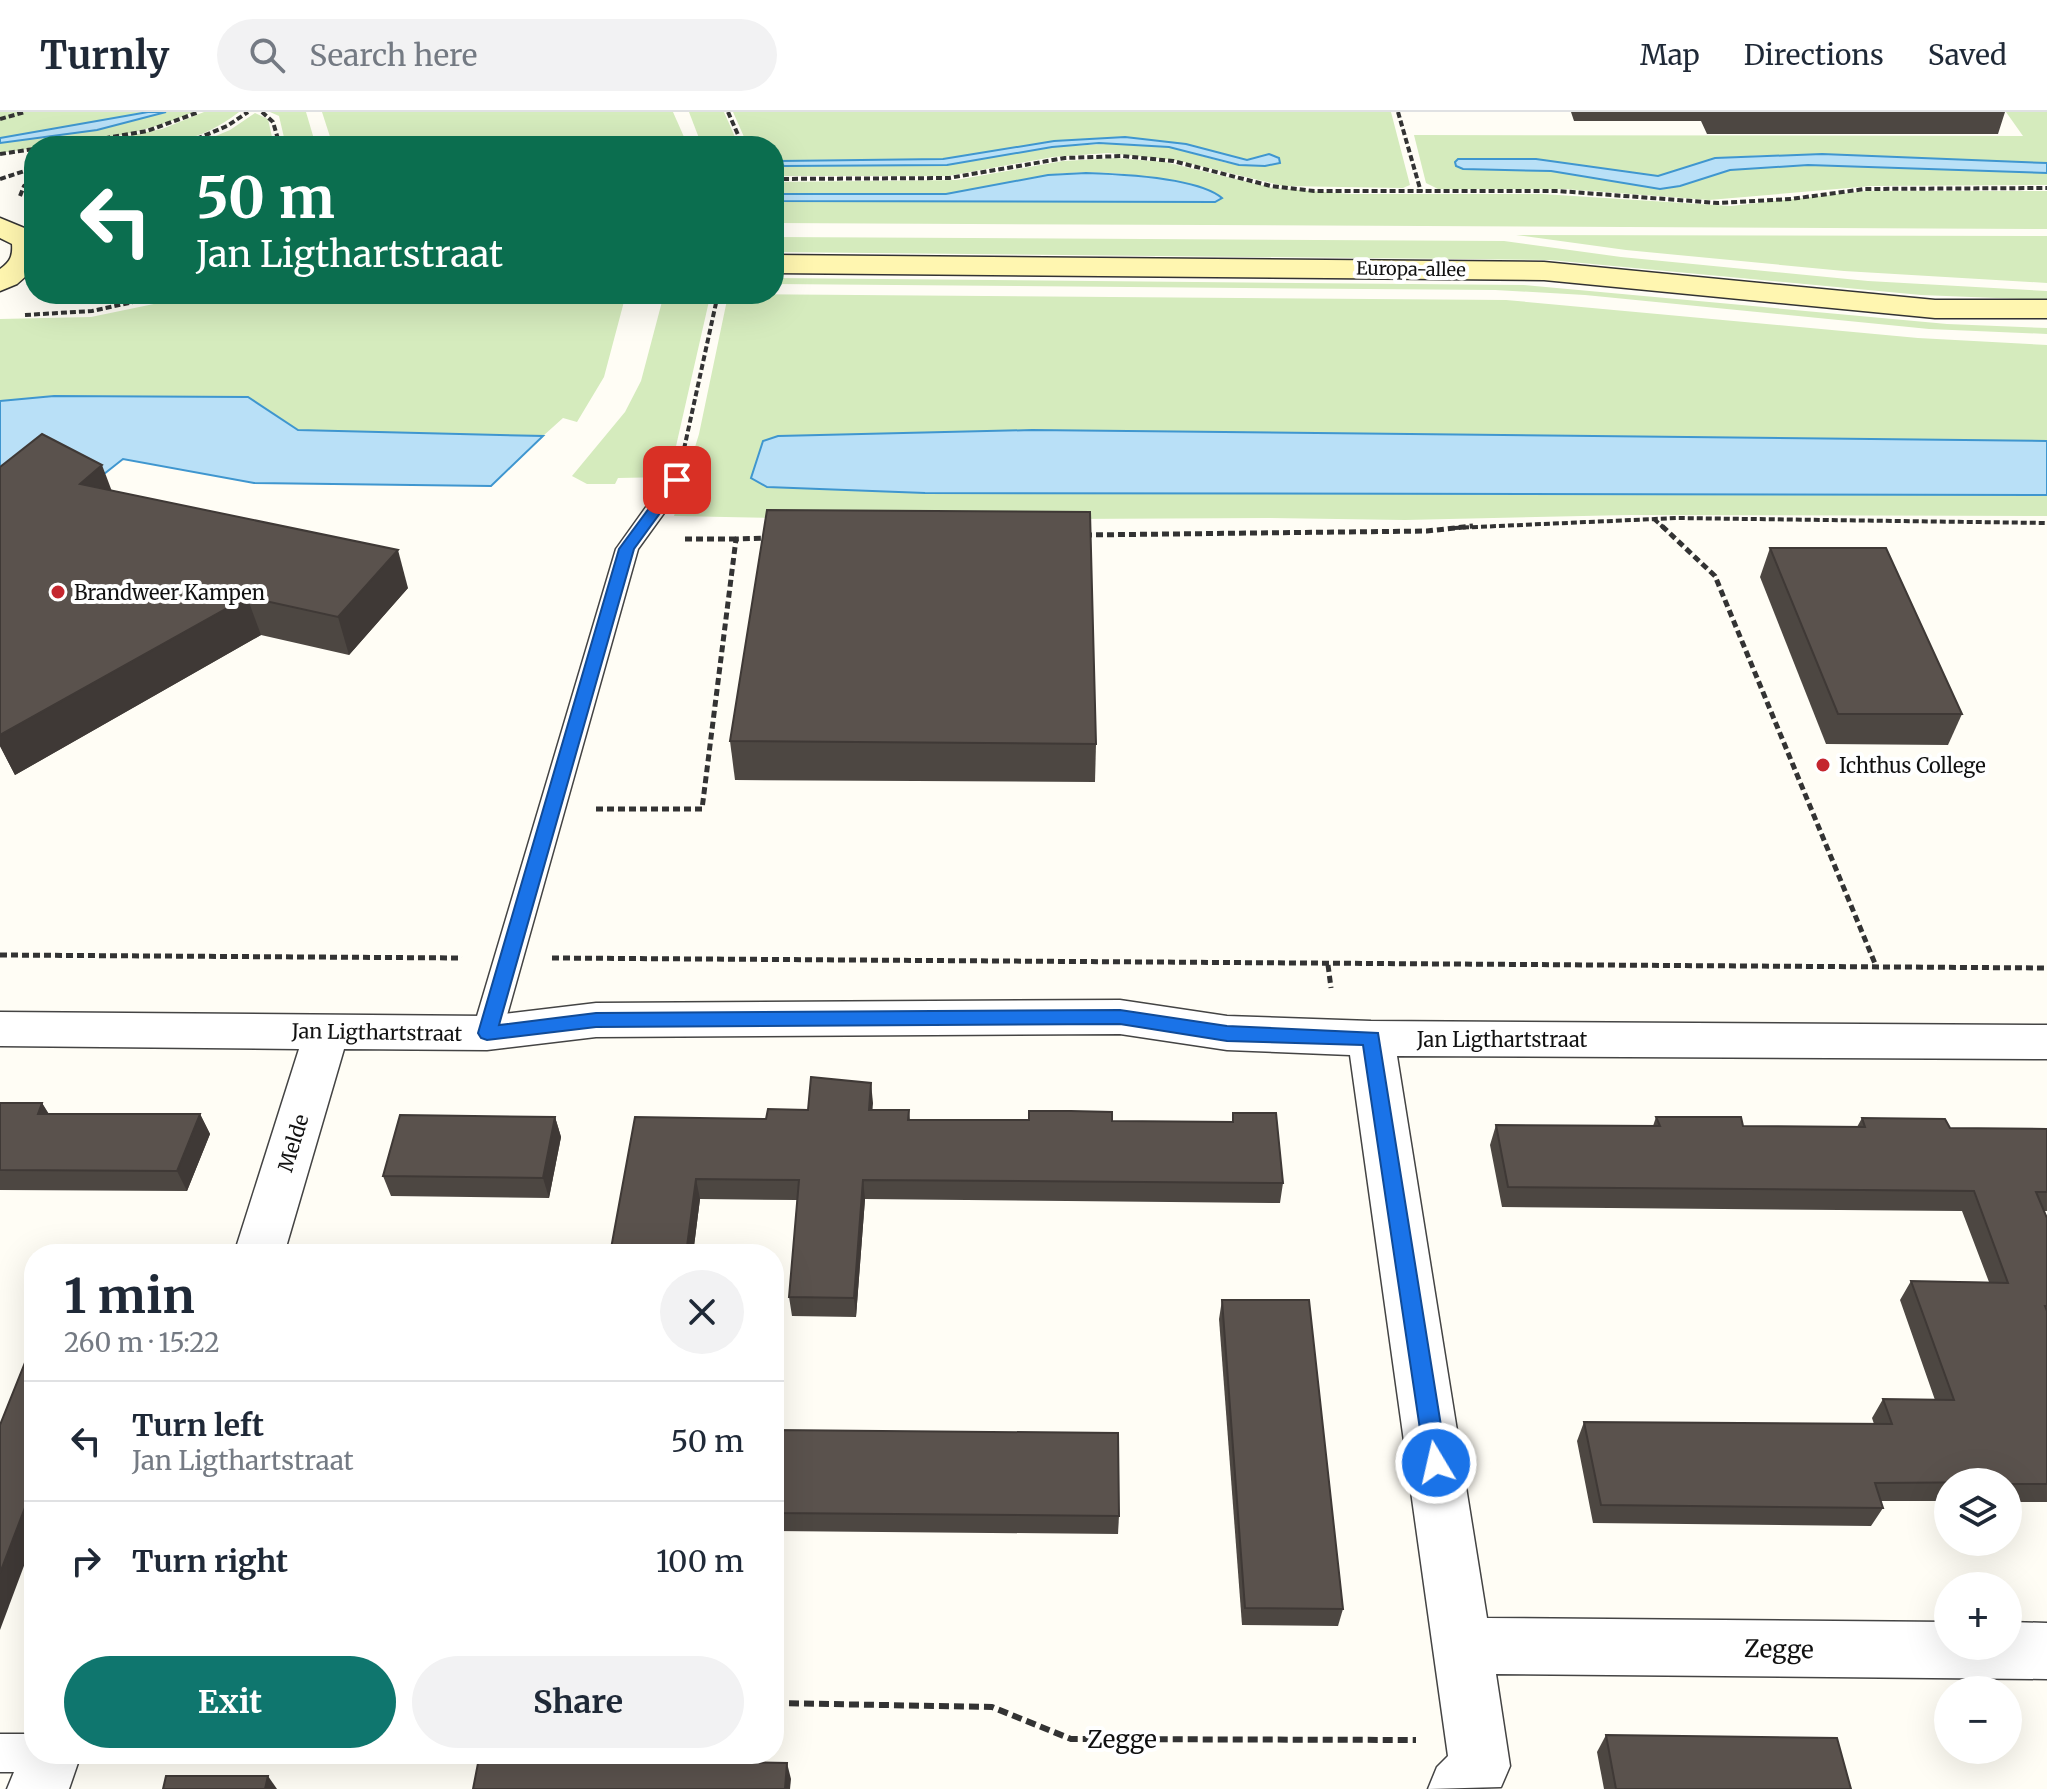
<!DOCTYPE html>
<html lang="en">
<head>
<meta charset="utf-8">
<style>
  body { margin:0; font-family:Merriweather,serif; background:#f2f2f3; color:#1f2937; height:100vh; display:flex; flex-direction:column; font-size:30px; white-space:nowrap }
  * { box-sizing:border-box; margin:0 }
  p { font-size:26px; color:#747a83 }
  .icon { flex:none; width:44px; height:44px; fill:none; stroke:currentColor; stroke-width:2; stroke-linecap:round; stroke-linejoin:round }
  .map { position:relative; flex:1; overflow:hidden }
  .drawer { position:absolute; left:24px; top:1132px; width:760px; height:520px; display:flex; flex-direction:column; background:#fff; border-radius:32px; box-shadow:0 8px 32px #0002 }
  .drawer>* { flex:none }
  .guide { position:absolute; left:24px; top:24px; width:760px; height:168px; border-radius:32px; box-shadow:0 8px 32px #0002; background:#0b6e4f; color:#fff; overflow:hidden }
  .buttons { position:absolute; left:1934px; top:1356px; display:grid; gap:16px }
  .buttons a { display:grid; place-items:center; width:88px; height:88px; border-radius:50%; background:#fff; box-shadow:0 8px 32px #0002; font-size:40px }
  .pin { position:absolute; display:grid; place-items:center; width:68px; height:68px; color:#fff; margin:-34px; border-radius:16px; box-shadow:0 4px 12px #0006 }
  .me { position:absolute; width:88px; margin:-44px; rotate:351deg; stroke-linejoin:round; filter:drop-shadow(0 0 6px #0008) }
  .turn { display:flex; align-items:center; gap:28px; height:168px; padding:0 40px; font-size:36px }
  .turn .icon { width:104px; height:104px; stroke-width:2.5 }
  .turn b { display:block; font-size:56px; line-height:68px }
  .round { display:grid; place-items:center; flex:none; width:84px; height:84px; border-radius:42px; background:#f2f2f3 }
  .head { display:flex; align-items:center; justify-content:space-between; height:136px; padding:0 40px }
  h1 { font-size:48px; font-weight:700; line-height:60px }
  .button { display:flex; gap:16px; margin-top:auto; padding:16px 40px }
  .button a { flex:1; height:92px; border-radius:48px; background:#0f766e; color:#fff; font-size:32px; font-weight:700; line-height:92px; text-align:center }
  .button a+a { background:#f2f2f3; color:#1f2937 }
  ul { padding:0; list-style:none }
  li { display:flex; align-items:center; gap:24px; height:120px; padding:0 40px; border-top:2px solid #e0e1e3 }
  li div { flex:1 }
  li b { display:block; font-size:30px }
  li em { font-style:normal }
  header { display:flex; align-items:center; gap:48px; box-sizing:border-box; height:112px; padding:0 40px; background:#fff; border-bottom:2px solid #e0e1e3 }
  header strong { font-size:38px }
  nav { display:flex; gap:44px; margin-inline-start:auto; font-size:28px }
  .search { width:560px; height:72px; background:#f2f2f3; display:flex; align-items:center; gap:20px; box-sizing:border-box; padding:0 28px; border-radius:44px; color:#747a83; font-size:30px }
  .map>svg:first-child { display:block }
  .green { fill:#d5ebbd; fill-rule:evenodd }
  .water { fill:#b9e0f7; stroke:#3f96cf; stroke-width:2 }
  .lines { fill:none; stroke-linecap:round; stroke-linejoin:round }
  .service-casing { stroke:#444; stroke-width:3 }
  .minor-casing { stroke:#444; stroke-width:3 }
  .secondary-casing { stroke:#333; stroke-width:3 }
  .path-far2 { stroke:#333; stroke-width:4; stroke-dasharray:6 3; stroke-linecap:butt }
  .path-far1 { stroke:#333; stroke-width:5; stroke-dasharray:7 4; stroke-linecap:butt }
  .path { stroke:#333; stroke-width:6; stroke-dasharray:10 5; stroke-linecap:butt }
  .service { fill:#fff; fill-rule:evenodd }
  .minor { fill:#fff; fill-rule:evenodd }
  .secondary { fill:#fff6b0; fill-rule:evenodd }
  .wall { fill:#4d4742 }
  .shaded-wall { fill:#3f3936 }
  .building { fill:#5a524d; stroke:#3f3936; stroke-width:2 }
  .route { fill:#1a73e8; stroke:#114b97; stroke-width:2 }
  .poi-dot { fill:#c4262e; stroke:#fff; stroke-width:3 }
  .labels { text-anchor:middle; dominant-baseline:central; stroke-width:8; stroke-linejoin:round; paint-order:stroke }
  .far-street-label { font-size:18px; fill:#111; stroke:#fff }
  .poi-label { font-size:20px; fill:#111; stroke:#fff; text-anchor:start }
  .street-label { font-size:20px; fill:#111; stroke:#fff }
  .near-street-label { font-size:24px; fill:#111; stroke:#fff }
</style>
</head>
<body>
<header>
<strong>Turnly</strong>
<div class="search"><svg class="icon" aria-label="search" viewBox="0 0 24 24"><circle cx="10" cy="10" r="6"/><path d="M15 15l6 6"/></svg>Search here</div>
<nav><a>Map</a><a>Directions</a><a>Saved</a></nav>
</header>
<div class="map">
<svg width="2047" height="1677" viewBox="0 0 2047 1677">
  <rect width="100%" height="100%" fill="#fffdf5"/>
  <g class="green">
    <path d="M 0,0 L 193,0 C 133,28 64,31 0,41 Z"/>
    <path d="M 204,0 L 239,0 C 186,41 140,34 77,34 L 162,17 Z"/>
    <polygon points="270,0 306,0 316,34 286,34 279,4"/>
    <polygon points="322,0 673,0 688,34 333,34"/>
    <polygon points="689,0 724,0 739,34 702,34"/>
    <path d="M 733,0 L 1391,0 L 1410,73 L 1403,76 L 1283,74 L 1175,48 L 1108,41 L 1053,45 L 948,64 L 775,64 L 774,34 L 748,34 ZM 1125,25 L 1186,32 L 1247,48 L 1269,42 L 1265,54 L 1227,51 L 1169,35 L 1124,31 L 1052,35 L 947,53 L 781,53 L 783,48 L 943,47 L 1054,29 Z"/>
    <polygon points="2006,0 2047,0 2047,51 1768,43 1715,46 1658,64 1536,47 1459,47 1455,51 1463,57 1551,59 1629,72 1695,69 1730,58 1808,53 2047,61 2047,73 1872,74 1709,88 1564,77 1438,77 1426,71 1414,23 2023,24"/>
    <polygon points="255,1 268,7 274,34 192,34 230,18"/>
    <path d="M 1116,46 L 1165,50 L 1273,76 L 1350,82 L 1542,82 L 1731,94 L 1866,79 L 2047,79 L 2047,117 L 774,111 L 774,89 L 1215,90 L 1217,82 C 1163,65 1105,55 1048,63 C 1018,68 989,78 958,81 C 898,87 835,82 774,82 L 774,70 L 956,68 L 1063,49 Z"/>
    <polygon points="1516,123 2047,124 2047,171 1844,159 1626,138"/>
    <polygon points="774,125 1504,129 1621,145 1868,169 2047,179 2047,188 1921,183 1550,148 774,140"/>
    <polygon points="774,166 1524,173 1947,212 2047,216 2047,222 1929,217 1585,183 1495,178 774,172"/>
    <polygon points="202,182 626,182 604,265 577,310 563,306 543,324 298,318 248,285 54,284 0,289 0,207 91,205"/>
    <polygon points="664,182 696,182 709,189 669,365 618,366 615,372 587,372 572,364 625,300 641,269"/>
    <polygon points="741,182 1506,188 1918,226 2047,233 2047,404 1630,403 1405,408 1269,406 881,408 674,404 699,322 727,188"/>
  </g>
  <g class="water">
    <polygon points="148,0 166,0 97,18 0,31 0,26"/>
    <polygon points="1125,25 1186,32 1247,48 1269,42 1279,46 1280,51 1265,54 1239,53 1169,35 1099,31 1052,35 947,53 784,54 780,49 943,47 1054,29"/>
    <polygon points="1822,42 2047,51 2047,61 1808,53 1730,58 1680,74 1660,77 1551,59 1463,57 1456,54 1455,50 1458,47 1536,47 1658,64 1715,46"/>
    <path d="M 1086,61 C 1119,62 1197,65 1222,86 L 1215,90 L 774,89 L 774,82 L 946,82 L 1048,63 Z"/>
    <polygon points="54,284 248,285 298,318 543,324 491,374 254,371 123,347 90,373 0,400 0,289"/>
    <polygon points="1032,318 2047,329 2047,383 925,381 767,375 751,366 763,329 778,324"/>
  </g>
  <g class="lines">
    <g class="service-casing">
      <g id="service">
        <polygon points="677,361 688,368 638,437 502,921 497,929 487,932 477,929 472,921 616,437 669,363"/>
        <polygon points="0,1622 34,1622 34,1642 53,1642 48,1655 34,1660 0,1660"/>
      </g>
    </g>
    <g class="minor-casing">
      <g id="minor">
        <polygon points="1120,888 1227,904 1371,909 2047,913 2047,947 1397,944 1487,1506 1948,1510 1948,1534 2008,1534 2008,1510 2047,1511 2047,1567 1496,1562 1510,1654 1501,1675 1428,1677 1437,1655 1448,1644 1350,943 1227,938 1120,922 596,925 487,938 344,937 284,1142 234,1142 299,937 0,934 0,900 487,904 596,891"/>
        <polygon points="34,1619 34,1642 81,1642 69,1677 7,1677 30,1621"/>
      </g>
    </g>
    <g class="secondary-casing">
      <g id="secondary">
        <path d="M 0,106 L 34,120 L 34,157 L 17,172 L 0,179 L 0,157 C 10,150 13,144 12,132 L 0,126 Z"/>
        <polygon points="774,143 1544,150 1935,188 2047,188 2047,206 1935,206 1544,168 774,161"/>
      </g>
    </g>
    <g class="path-far2">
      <polyline points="262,0 273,10 280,34"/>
      <polyline points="728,0 743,34"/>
      <polyline points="1398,0 1421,80"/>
      <polyline points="0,7 25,0"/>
      <polyline points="60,34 147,19 199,0"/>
      <polyline points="180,34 227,14 248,0"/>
      <polyline points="0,42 34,37"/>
      <polyline points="0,67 34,56"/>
      <polyline points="774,67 949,66 1065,46 1122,44 1173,49 1271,74 1314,79 1558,79 1718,91 1791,87 1865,77 2047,76"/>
      <polyline points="20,84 24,74 34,68"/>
      <polyline points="25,203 92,199 170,182"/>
      <polyline points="684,337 718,182"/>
      <polyline points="1654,407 1664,416"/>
      <polyline points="1454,416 1677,406 2047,411"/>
    </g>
    <g class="path-far1">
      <polyline points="1662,414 1715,464 1876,854"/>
      <polyline points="1085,423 1427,419 1473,414"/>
      <polyline points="685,427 736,427"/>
      <polyline points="596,697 702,697 736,427 767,426"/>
      <polyline points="0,843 462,846"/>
      <polyline points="552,846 2047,856"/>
      <polyline points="1328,853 1331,876"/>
    </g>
    <polyline class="path" points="774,1591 992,1595 1071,1627 1416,1628"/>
    <use href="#service" class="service"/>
    <use href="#minor" class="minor"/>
    <use href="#secondary" class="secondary"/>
  </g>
  <g class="wall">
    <polygon points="1571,0 2005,0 1998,22 1707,22 1701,9 1574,9"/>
    <polygon points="0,355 112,379 408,476 349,543 261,523 15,663 0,634"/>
    <polygon points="1770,436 1962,602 1948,633 1826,632 1760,465"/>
    <polygon points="730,629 1096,632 1095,670 735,668"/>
    <polygon points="871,971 872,998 909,998 910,1008 1232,1010 1233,1001 1283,1071 1280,1091 865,1087 856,1205 792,1204 789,1185 797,1088 700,1087 693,1142 610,1142 766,1007 808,998"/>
    <polygon points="0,991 42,991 49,1002 200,1002 210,1022 187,1079 0,1078"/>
    <polygon points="555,1005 561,1025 549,1086 391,1084 383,1064"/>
    <polygon points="1656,1005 1743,1014 1857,1015 1862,1006 1950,1016 2047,1017 2047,1099 2044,1099 2047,1106 2047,1390 2008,1390 2008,1370 1948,1370 1948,1389 1880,1389 1883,1396 1871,1414 1593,1411 1577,1329 1584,1310 1874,1312 1872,1306 1883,1287 1935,1288 1900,1188 1911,1169 1989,1170 1962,1099 1502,1095 1490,1033 1496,1013 1653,1014"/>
    <polygon points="1222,1188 1343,1497 1338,1514 1242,1513 1219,1207"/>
    <polygon points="774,1318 1119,1404 1118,1422 774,1419"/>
    <polygon points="1606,1623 1851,1677 1604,1677 1597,1640"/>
  </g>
  <g class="shaded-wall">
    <polygon points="102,353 116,390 80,372"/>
    <polygon points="398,438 408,476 349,543 338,505"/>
    <polygon points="247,485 261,523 15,663 0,634 0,623"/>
    <polygon points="871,971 873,991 871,1018 869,998"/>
    <polygon points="42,991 54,1012 38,1002"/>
    <polygon points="200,1002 210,1022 187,1079 177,1059"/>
    <polygon points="555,1005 561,1025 549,1086 543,1066"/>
    <polygon points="696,1067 700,1087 693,1142 686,1142"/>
    <polygon points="863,1068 865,1087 856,1205 854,1186"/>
    <polygon points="34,1372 34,1427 0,1518 0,1461"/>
    <polygon points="787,1651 791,1667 790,1677 785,1677"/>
    <polygon points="268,1664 277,1677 265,1677"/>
  </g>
  <g class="building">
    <polygon points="42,322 102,353 80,372 398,438 338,505 247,485 0,623 0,355"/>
    <polygon points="767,398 1090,400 1096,632 730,629"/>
    <polygon points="1770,436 1886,436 1962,602 1838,602"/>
    <polygon points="811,965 871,971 869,998 909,998 908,1008 1029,1008 1029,999 1071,999 1112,1000 1112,1009 1233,1010 1233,1001 1276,1001 1283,1071 863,1068 854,1186 789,1185 799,1068 696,1067 686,1142 610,1142 635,1005 766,1007 768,997 808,998"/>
    <polygon points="0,991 42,991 38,1002 200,1002 177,1059 0,1058"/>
    <polygon points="400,1003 555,1005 543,1066 383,1064"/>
    <polygon points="1656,1005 1741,1005 1743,1014 1865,1015 1862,1006 1945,1007 1950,1016 2047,1017 2047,1080 2036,1080 2047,1106 2047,1194 2045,1194 2047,1199 2047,1372 2008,1372 2008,1370 1875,1371 1883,1396 1601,1393 1584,1310 1892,1312 1883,1287 1954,1288 1911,1169 2008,1171 1974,1079 1508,1075 1496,1013 1660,1014"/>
    <polygon points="1222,1188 1309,1188 1343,1497 1245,1496"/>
    <polygon points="34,1228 34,1372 0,1461 0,1313"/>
    <polygon points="774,1318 1118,1321 1119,1404 774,1401"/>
    <polygon points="1606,1623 1837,1626 1851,1677 1616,1677"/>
    <polygon points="479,1646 787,1651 785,1677 473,1677"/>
    <polygon points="166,1664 268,1664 265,1677 163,1677"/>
  </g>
  <polygon class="route" points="677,363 684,368 634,437 499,913 596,901 1120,898 1227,914 1378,921 1447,1351 1444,1358 1436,1361 1428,1358 1425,1351 1363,933 1227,929 1120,912 596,915 487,928 481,926 478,921 619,437 672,365"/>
  <g class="poi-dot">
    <circle cx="58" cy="480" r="8"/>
    <circle cx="1823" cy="653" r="8"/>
  </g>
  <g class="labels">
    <g class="far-street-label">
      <text transform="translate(1411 157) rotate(1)">Europa-allee</text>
    </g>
    <g class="poi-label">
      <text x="74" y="480">Brandweer Kampen</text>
      <text x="1839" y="653">Ichthus College</text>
    </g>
    <g class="street-label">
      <text transform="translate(377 920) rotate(1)">Jan Ligthartstraat</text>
      <text x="1502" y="927">Jan Ligthartstraat</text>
      <text transform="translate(293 1031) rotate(-73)">Melde</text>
    </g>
    <g class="near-street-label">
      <text transform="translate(1779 1537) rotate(1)">Zegge</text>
      <text x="1122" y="1627">Zegge</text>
    </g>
  </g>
</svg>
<div class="buttons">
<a><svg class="icon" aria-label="layers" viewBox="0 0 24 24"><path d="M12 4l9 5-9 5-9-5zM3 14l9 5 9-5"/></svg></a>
<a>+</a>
<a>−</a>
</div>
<div class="pin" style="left:677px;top:368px;background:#d93025"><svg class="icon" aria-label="arrive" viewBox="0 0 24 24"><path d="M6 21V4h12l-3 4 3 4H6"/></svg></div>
<svg class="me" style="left:1436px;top:1351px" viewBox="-20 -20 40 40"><circle r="17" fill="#1a73e8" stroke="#fff" stroke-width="3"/><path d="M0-11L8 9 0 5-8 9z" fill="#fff"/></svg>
<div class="guide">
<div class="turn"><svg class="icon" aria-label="left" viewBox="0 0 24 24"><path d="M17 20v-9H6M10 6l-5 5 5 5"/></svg><div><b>50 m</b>Jan Ligthartstraat</div></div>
</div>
<section class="drawer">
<div class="head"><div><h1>1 min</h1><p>260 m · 15:22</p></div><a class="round"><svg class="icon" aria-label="close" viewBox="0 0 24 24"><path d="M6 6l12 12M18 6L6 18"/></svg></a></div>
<ul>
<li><svg class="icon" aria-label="left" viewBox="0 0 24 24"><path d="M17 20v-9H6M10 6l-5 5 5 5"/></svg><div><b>Turn left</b><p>Jan Ligthartstraat</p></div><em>50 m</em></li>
<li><svg class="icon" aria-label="right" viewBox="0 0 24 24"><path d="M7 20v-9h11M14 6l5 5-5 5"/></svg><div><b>Turn right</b></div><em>100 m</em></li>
</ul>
<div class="button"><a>Exit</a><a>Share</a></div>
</section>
</div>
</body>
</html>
